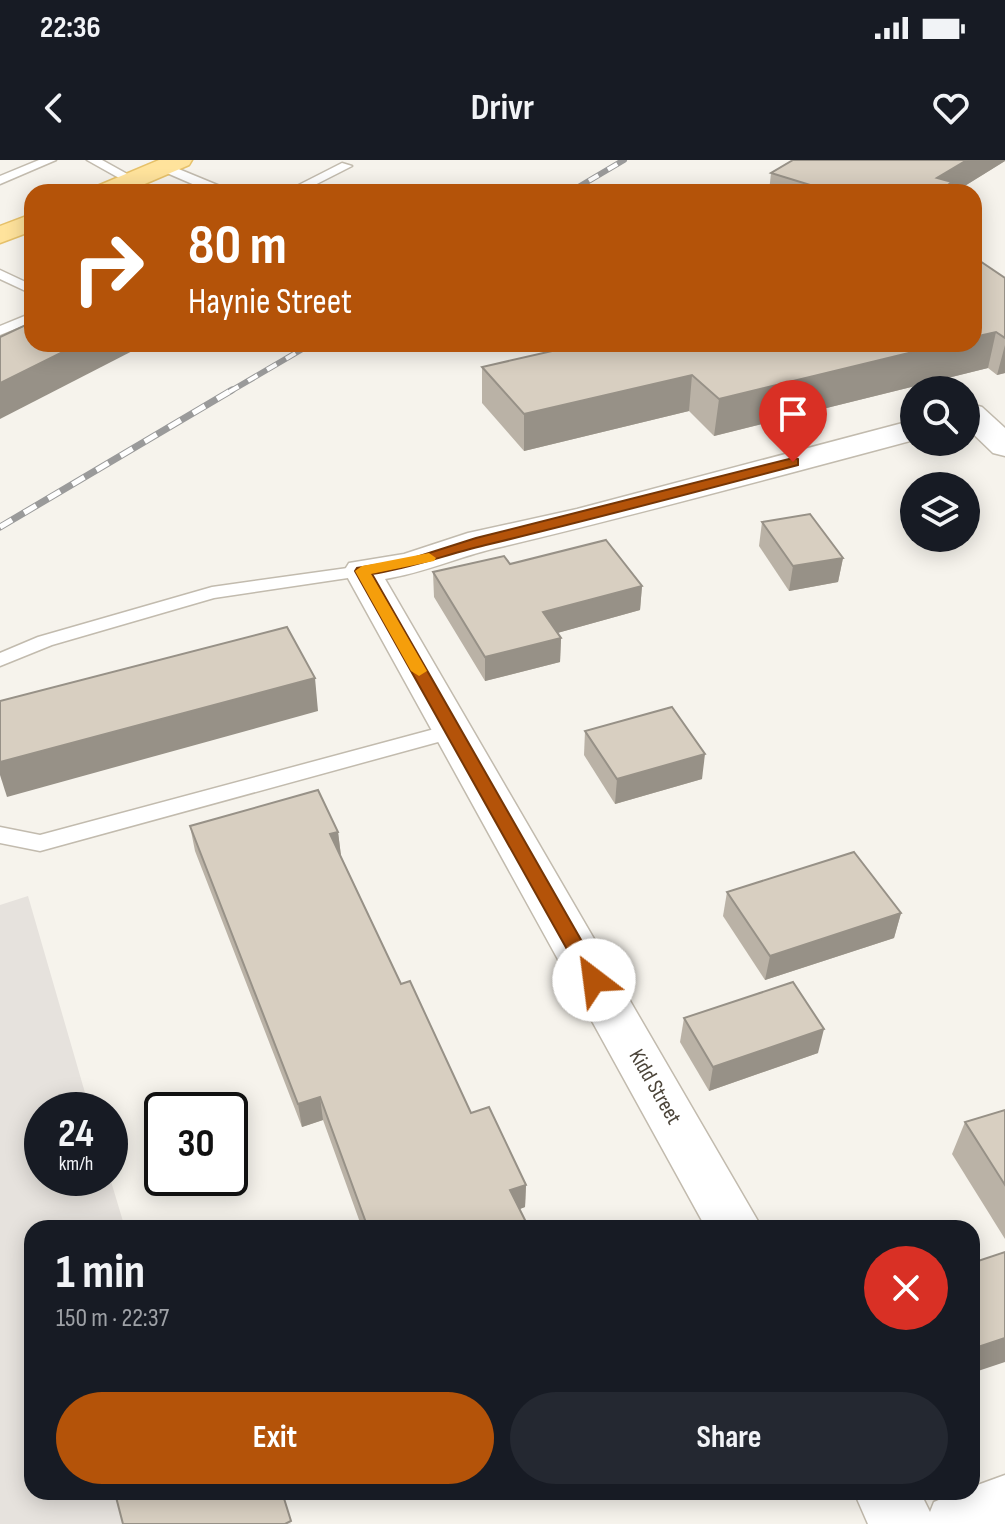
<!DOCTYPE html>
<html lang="en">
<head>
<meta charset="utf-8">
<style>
  body { margin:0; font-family:"Sofia Sans Condensed",sans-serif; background:#242831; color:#f1f3f6; height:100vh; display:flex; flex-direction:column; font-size:30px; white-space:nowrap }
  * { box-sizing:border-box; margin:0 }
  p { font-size:26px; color:#9ea1a6 }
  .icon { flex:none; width:44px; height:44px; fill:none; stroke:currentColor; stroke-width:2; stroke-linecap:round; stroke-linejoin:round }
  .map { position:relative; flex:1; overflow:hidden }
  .panel { position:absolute; left:24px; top:1060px; width:956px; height:280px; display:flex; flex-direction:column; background:#171b24; border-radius:24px; box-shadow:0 4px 20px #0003 }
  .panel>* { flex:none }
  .banner { position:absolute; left:24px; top:24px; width:958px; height:168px; border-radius:24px; box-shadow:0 4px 20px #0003; background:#b45309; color:#fff; overflow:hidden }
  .controls { position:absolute; left:900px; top:216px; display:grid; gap:16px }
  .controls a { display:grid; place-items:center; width:80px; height:80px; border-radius:50%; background:#171b24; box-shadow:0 4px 20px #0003; font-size:40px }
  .speed { position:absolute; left:24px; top:932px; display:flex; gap:16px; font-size:40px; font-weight:700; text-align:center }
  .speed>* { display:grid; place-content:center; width:104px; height:104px; border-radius:50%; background:#171b24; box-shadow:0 4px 20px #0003; line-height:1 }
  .speed small { font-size:20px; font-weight:400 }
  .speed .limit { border:4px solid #111; border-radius:12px; background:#fff; color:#111 }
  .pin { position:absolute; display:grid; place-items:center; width:68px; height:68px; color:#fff; margin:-82px -34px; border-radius:50% 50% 50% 0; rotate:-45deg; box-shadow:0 0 8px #0007 }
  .pin .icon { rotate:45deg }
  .me { position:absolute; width:88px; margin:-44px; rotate:330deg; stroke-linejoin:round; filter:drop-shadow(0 0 6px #0008) }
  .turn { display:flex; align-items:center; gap:28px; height:168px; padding:0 32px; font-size:36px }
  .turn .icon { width:104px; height:104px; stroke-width:2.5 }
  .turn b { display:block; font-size:56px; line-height:68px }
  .round { display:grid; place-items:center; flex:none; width:84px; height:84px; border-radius:42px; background:#242831 }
  .summary { display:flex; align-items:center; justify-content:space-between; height:136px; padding:0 32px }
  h1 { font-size:48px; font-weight:700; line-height:60px }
  .action { display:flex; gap:16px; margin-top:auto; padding:16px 32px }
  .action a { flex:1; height:92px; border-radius:48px; background:#b45309; color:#fff; font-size:32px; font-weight:700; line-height:92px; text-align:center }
  .action a+a { background:#242831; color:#f1f3f6 }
  .status { display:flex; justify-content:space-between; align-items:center; height:56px; padding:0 40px; background:#171b24; direction:ltr }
  .status svg { height:22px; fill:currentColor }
  header { display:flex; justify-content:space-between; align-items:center; height:104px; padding:0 32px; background:#171b24; font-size:36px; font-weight:700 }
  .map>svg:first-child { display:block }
  .industrial { fill:#e6e2dd }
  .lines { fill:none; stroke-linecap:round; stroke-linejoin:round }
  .service-casing { stroke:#c2bbae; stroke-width:3 }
  .minor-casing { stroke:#c2bbae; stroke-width:3 }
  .primary-casing { stroke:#e6c16a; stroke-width:3 }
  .service { fill:#fff; fill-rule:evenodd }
  .minor { fill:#fff; fill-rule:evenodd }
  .primary { fill:#ffe39c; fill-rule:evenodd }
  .rail-far1-casing { stroke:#9a9a9a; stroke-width:6 }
  .rail-casing { stroke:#9a9a9a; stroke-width:7 }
  .rail-far1 { stroke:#fff; stroke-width:4; stroke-dasharray:11; stroke-linecap:butt }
  .rail { stroke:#fff; stroke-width:5; stroke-dasharray:14; stroke-linecap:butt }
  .wall { fill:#bab2a6 }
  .shaded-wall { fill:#979187 }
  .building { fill:#d8cfc1; stroke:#979187; stroke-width:2 }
  .route { fill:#b45309; stroke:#753606; stroke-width:2 }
  .slow { fill:#f59e0b }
  .labels { text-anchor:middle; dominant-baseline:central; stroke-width:8; stroke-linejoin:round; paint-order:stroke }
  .street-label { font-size:22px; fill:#4b4439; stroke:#fff }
</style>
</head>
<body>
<div class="status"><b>22:36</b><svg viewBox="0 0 49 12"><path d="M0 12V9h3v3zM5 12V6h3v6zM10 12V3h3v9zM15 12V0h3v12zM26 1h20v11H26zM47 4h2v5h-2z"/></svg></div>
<header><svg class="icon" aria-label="back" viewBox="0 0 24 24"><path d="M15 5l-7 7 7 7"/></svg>Drivr<svg class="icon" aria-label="heart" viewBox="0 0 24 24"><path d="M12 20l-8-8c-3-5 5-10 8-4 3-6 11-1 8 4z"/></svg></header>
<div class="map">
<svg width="1005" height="1364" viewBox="0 0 1005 1364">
  <rect width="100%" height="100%" fill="#f6f3ec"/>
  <polygon class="industrial" points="28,736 90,950 42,950 42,1018 110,1018 125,1068 32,1068 32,1332 281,1332 291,1364 0,1364 0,745"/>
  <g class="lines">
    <g class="service-casing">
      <g id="service">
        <polygon points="39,0 56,0 0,24 0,16"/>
        <polygon points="87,0 102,0 138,20 128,23"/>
        <polygon points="164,3 227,29 228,32 211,32 160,10 158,7"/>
        <polygon points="342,3 352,6 301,32 285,32"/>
        <polygon points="0,110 32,125 32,134 0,119"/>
        <polygon points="32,153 32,162 0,175 0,166"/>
        <polygon points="362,406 368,407 371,411 368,415 214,438 52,485 0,506 0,493 38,477 212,427"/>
        <polygon points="453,564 460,566 463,571 460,576 40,691 0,683 0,667 40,675"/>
      </g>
    </g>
    <g class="minor-casing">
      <g id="minor">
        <polygon points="971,244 982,247 1005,268 1005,296 993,293 966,267 966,246"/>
        <path d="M 914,260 L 914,280 C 775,317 636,355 496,388 C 458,397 423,413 385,419 L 762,1068 L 706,1068 L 344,411 L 349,403 L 404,394 L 468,373 L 577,349 Z"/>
        <polygon points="1005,1315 1005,1364 868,1364 854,1332 920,1332 930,1352 934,1342 957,1332 972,1332 972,1327"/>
      </g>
    </g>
    <g class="primary-casing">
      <g id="primary">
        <polygon points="159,0 192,0 189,5 126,32 91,32 95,27"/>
        <polygon points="32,54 32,71 0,83 0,66"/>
      </g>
    </g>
    <use href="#service" class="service"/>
    <use href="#minor" class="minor"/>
    <use href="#primary" class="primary"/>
    <g class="rail-far1-casing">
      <g id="rail-far1">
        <polyline points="570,32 624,0"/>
        <polyline points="229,232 311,184"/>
      </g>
    </g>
    <g class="rail-casing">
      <polyline id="rail" points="0,367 232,230"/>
    </g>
    <use href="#rail-far1" class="rail-far1"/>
    <use href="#rail" class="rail"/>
  </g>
  <g class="wall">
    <polygon points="1005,1 955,32 769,32 771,13"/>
    <polygon points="1005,118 1005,213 997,215 988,208 714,276 689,251 524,291 482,243 482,207"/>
    <polygon points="762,362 843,398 838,422 789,431 759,386"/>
    <polygon points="510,404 642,426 640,450 557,473 561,478 560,502 485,521 434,437 433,412"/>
    <polygon points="585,571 702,619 615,644 584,595"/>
    <polygon points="190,666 338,672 341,696 401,824 471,953 526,1025 525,1047 519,1049 529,1068 362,1068 323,960 302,967 195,691"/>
    <polygon points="727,732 901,753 894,778 765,820 723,756"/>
    <polygon points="684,858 818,893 709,931 680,882"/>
    <polygon points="1005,950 1005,1079 952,994 965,962"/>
  </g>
  <g class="shaded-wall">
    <polygon points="967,0 1005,0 1005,1 955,32 934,32 937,18"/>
    <polygon points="996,172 988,208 714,276 719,239 946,184 974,184 974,177"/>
    <polygon points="79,184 146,184 0,259 0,223"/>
    <polygon points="1005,185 1005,213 997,215"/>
    <polygon points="692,215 689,251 524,291 524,254"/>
    <polygon points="843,398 838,422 789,431 793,406"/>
    <polygon points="642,426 640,450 543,477 543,452"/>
    <polygon points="561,478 560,502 485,521 485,497"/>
    <polygon points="315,518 318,551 7,637 0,615 0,602"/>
    <polygon points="705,594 702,619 615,644 617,619"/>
    <polygon points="338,672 341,696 330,674"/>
    <polygon points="901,753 894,778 765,820 770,796"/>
    <polygon points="824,869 818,893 709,931 713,907"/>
    <polygon points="320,937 323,960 302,967 298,944"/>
    <polygon points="526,1025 525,1047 510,1053 510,1030"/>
    <polygon points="1005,1178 1005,1202 972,1213 972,1189"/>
  </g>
  <g class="building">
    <polygon points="793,0 967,0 937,18 952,22 938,32 833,32 771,13"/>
    <polygon points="974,97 1005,118 1005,178 996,172 974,177"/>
    <polygon points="32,162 32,184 79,184 0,223 0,177"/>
    <polygon points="583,184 946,184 719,239 692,215 524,254 482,207"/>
    <polygon points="810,354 843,398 793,406 762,362"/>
    <polygon points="606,380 642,426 543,452 561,478 485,497 433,412 504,396 510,404"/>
    <polygon points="287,467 315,518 0,602 0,541"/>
    <polygon points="672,547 705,594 617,619 585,571"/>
    <polygon points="318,630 338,672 330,674 401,824 410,821 471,953 489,947 526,1025 510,1030 529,1068 368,1068 320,937 298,944 190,666"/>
    <polygon points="854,692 901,753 770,796 727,732"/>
    <polygon points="793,822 824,869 713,907 684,858"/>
    <polygon points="1005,950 1005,1025 965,962"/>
    <polygon points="1005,1092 1005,1178 972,1189 972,1103"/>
    <polygon points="128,1332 282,1332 291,1361 285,1364 123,1364 116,1337"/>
  </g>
  <path class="route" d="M 793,298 L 798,299 L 798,305 C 696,332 593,359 490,384 C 450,393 413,408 372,414 L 604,820 L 601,825 L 587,825 L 355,411 L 357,408 L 407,400 L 476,378 Z"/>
  <polygon class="slow" points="429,393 436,398 434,401 371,414 427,511 419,516 411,511 355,411 362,406"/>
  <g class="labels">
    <g class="street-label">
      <text transform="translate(655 927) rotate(60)">Kidd Street</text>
    </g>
  </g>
</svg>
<div class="controls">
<a><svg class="icon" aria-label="search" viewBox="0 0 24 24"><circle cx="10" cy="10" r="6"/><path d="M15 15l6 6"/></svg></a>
<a><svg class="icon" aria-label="layers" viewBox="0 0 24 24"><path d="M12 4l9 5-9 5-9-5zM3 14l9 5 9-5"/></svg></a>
</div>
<div class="speed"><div>24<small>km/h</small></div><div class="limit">30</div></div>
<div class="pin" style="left:793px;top:302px;background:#d93025"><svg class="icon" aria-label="arrive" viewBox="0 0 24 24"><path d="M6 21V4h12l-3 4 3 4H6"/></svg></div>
<svg class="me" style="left:594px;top:820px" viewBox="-20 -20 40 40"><circle r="19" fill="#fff"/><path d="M0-13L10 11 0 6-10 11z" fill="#b45309"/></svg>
<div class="banner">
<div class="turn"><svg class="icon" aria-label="right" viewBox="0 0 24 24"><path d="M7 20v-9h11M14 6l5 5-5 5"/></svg><div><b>80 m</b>Haynie Street</div></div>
</div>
<section class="panel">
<div class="summary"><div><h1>1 min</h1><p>150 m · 22:37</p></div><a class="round" style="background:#d93025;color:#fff"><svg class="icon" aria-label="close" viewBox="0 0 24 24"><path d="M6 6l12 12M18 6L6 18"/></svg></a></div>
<div class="action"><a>Exit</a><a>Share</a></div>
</section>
</div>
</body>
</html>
